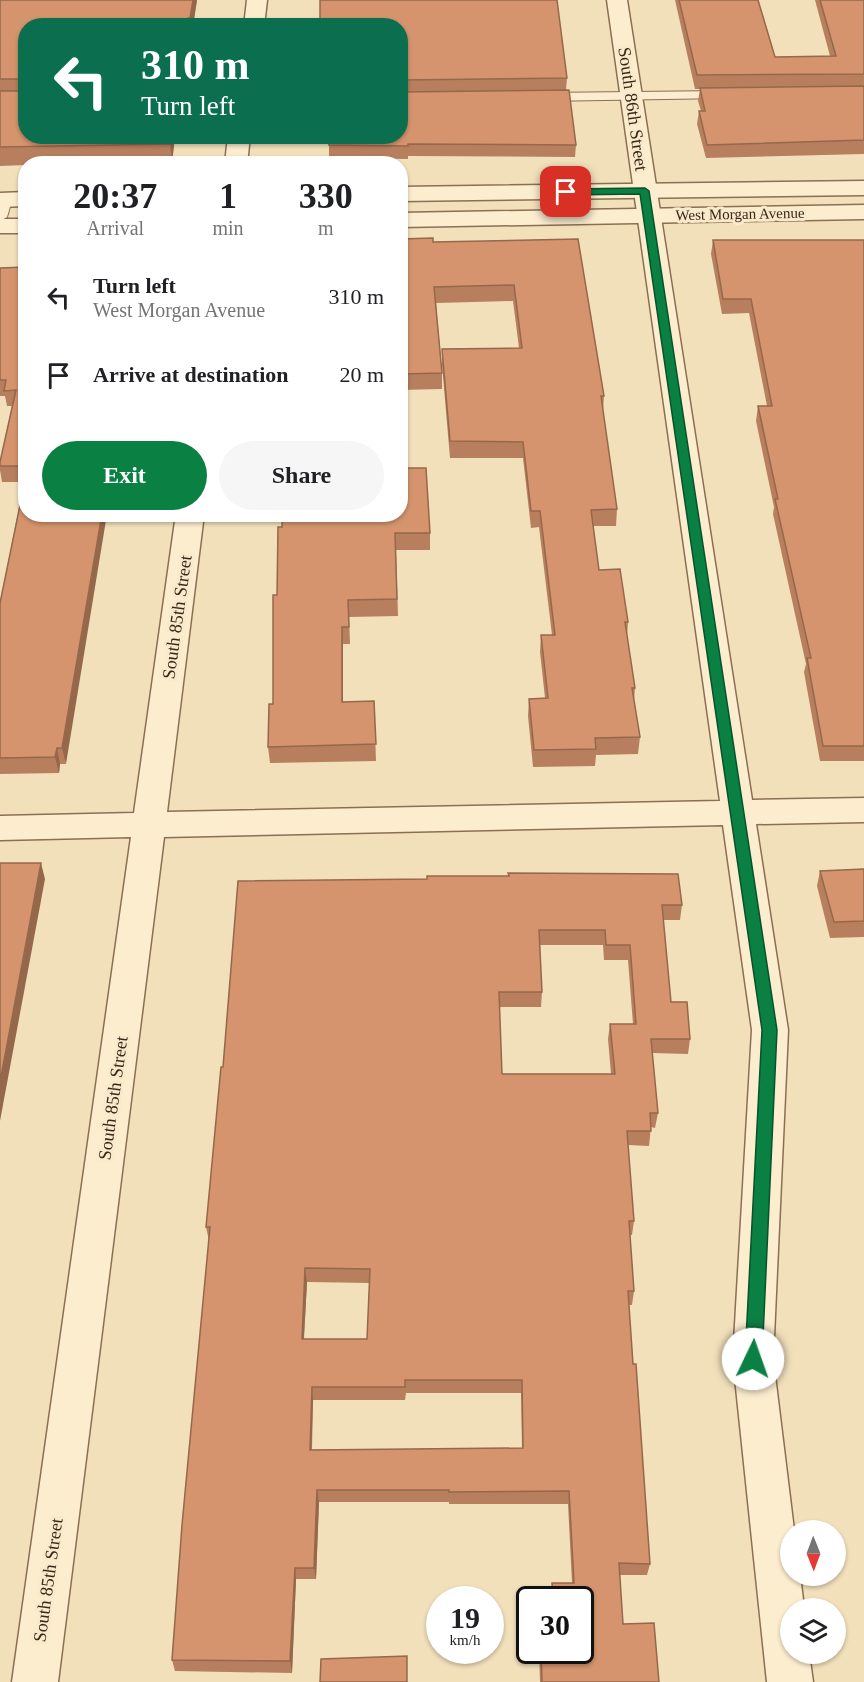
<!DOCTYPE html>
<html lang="en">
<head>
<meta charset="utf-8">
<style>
  body { margin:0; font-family:Georgia,serif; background:#f6f6f6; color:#202124; height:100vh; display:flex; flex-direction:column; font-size:22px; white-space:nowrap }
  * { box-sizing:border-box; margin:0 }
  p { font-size:20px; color:#757577 }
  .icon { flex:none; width:33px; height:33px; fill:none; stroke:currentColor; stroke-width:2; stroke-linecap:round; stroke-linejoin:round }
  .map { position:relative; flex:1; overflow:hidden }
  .panel { position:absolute; left:18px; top:156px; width:390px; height:366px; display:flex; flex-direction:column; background:#fff; border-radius:24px; box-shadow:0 2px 4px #0004 }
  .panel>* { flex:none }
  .top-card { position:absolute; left:18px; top:18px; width:390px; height:126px; border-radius:24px; box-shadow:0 2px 4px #0004; background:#0b6e4f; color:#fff; overflow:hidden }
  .needle { width:39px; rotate:179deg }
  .fabs { position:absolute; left:780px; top:1520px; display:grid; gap:12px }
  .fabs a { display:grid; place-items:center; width:66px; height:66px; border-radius:50%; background:#fff; box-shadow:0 2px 4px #0004; font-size:30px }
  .speed { position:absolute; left:426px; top:1586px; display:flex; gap:12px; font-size:30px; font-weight:700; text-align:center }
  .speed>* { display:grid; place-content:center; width:78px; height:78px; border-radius:50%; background:#fff; box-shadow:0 2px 4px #0004; line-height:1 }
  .speed small { font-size:15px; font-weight:400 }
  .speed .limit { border:3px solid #111; border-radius:9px; background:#fff; color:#111 }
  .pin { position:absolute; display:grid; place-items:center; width:51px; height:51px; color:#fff; margin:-26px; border-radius:12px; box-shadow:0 3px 9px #0006 }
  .me { position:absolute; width:66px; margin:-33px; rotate:3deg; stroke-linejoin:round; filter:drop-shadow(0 0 4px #0008) }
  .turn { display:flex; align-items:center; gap:21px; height:126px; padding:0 24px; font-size:27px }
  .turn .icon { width:78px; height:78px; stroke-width:2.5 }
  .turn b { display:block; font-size:42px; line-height:51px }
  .eta { display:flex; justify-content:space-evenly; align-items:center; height:102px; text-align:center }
  .eta b { font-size:36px; font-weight:800; line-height:42px }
  .cta { display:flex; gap:12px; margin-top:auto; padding:12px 24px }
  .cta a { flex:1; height:69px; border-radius:36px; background:#0b8043; color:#fff; font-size:24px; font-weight:800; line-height:69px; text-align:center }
  .cta a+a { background:#f6f6f6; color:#202124 }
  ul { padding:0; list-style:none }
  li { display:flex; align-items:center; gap:18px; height:78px; padding:0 24px }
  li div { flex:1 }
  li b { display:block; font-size:22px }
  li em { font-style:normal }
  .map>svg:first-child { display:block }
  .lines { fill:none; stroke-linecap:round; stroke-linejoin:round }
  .service-casing { stroke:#8b6f53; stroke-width:2 }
  .minor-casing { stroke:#8b6f53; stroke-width:3 }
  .tertiary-casing { stroke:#8b6f53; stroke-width:3 }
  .service { fill:#fcedcf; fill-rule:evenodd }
  .minor { fill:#fcedcf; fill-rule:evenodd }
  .tertiary { fill:#fcedcf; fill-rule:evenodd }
  .wall { fill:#b77f5e; fill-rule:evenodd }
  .shaded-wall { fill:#95684c }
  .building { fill:#d5946d; stroke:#95684c; stroke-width:1.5; fill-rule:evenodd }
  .route { fill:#0b8043; stroke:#07532c; stroke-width:1.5 }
  .labels { text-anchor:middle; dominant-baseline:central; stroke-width:6; stroke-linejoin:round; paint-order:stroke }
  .far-street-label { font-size:15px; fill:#39281a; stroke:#f9eacc }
  .street-label { font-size:18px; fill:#39281a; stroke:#f9eacc }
</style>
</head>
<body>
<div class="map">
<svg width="864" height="1682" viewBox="0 0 864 1682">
  <rect width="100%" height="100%" fill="#f2e0bb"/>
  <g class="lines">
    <g class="service-casing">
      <g id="service">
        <polygon points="723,91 729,95 727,98 543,101 537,97 543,93"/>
        <polygon points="5,196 12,200 7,217 0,221 0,197"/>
      </g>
    </g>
    <g class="minor-casing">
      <g id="minor">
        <polygon points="247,0 267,0 264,26 244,26"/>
        <polygon points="607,0 627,0 752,800 864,798 864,822 756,824 788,1030 773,1359 794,1530 790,1530 790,1575 800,1575 804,1608 790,1608 790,1653 809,1653 813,1682 767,1682 733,1359 752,1030 723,825 164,837 58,1682 12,1682 131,837 0,840 0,816 134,813 176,514 204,514 167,812 720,801"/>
        <polygon points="228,136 250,136 247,164 225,164"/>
      </g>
    </g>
    <g class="tertiary-casing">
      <g id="tertiary">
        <polygon points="864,181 864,195 400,201 400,187"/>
        <polygon points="26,192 26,206 0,207 0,193"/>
        <polygon points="864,205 864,219 400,227 400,213"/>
        <rect x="0" y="219" width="26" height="14"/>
      </g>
    </g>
    <use href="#service" class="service"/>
    <use href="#minor" class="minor"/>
    <use href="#tertiary" class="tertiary"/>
  </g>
  <g class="wall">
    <polygon points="0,0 197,0 193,26 26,26 175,136 172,163 26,164 26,165 0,166"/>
    <polygon points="675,0 758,0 775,57 830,56 815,0 864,0 864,154 706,158 697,124 699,111 701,111 698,101 700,89 695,89"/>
    <polygon points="400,26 567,78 566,90 400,92"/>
    <polygon points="329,136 576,145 575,157 408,156 408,159 329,158"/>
    <polygon points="400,239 433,242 578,239 604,396 603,411 617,509 616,526 593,526 599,570 628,622 627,636 635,688 634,701 640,737 638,754 596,755 595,766 533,767 528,716 529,699 545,698 540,652 541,635 552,635 539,527 531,528 523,458 450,458 442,365 442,349 519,348 513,301 436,303 442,373 442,389 400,390"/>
    <polygon points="713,240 864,240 864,761 820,761 804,672 806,664 773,514 774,507 756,421 758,406 767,406 749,313 722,314 711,254"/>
    <polygon points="26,267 26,514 66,764 60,764 59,773 0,774 0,603 24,482 2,482 0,470 0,462 12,406 7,406 5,396 0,396 0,268"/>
    <polygon points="278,527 430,533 430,550 396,550 398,616 349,617 350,644 343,644 343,702 374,701 376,761 270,763 268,747 273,704 277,595"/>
    <polygon points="864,869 864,937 830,938 817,886 820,871"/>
    <path d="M 238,881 L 682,905 L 680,920 L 663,920 L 671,1002 L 690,1039 L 688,1054 L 652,1053 L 658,1113 L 655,1128 L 651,1127 L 649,1146 L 628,1145 L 634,1221 L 632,1235 L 630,1235 L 634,1291 L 632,1305 L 629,1305 L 633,1364 L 650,1564 L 647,1575 L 620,1575 L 623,1624 L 659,1682 L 540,1682 L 539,1650 L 580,1650 L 580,1599 L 551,1599 L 552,1583 L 572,1583 L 568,1504 L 449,1504 L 449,1502 L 319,1502 L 316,1579 L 296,1579 L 292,1673 L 175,1671 L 172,1660 L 209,1241 L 206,1227 L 223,1067 ZM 540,945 L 603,945 L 604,960 L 628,960 L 633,1024 L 610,1024 L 608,1039 L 611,1074 L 502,1074 L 499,1007 L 541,1007 L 542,992 ZM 307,1282 L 370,1283 L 367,1339 L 304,1339 ZM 406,1393 L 521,1393 L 522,1448 L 312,1450 L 313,1400 L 405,1400 Z"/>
  </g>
  <g class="shaded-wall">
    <polygon points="193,0 197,0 193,26 191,26 190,18"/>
    <polygon points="171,136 175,136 172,163 170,144"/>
    <polygon points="102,514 107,514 66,764 62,748"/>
    <polygon points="342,627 343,644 343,719 342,702"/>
    <polygon points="57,748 60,764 59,773 55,757"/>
    <polygon points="41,863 45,879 0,1121 0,1082"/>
    <polygon points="305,1268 307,1282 303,1352 302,1339"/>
    <polygon points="312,1387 313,1400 311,1462 310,1450"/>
    <polygon points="317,1490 319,1502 316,1579 314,1568"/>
    <polygon points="295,1568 296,1579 292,1673 290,1661"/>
  </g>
  <g class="building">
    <polygon points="0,0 193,0 190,18 188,18 186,26 26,26 26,136 171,136 170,144 0,147 0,91 23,91 25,89 23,79 0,79"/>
    <polygon points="320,0 557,0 567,78 400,80 400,26 320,26"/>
    <polygon points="679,0 758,0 775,57 836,56 820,0 864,0 864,74 697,75"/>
    <polygon points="864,86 864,140 707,145 699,111 705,111 700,88"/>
    <polygon points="569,90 576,145 408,144 408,146 329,145 329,136 400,136 400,92"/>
    <polygon points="433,238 433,242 578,239 604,396 601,396 617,509 591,510 599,570 620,569 628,622 625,622 635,688 632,688 640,737 595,738 596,749 534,750 529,699 548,698 541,635 555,635 540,511 531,511 523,442 450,441 442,349 522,348 514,285 434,287 442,373 400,374 400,239"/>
    <polygon points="713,240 864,240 864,746 823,746 807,658 811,658 775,499 778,499 758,406 772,406 751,299 723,299"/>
    <polygon points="26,267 26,466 0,466 0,462 16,390 4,391 6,380 0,380 0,268"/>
    <polygon points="400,468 426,468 430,533 395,533 397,599 348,600 349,627 342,627 342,702 374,701 376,744 268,747 269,704 273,704 273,595 277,595 278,527 282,527 282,514 400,514"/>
    <polygon points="26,476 26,514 102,514 62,748 57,748 55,757 0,758 0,603"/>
    <polygon points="0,863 41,863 0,1082"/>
    <polygon points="864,869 864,921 834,922 820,871"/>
    <path d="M 508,873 L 678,874 L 682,905 L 662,905 L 671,1002 L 687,1002 L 690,1039 L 651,1039 L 658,1113 L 650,1113 L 651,1131 L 627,1131 L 634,1221 L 629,1221 L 634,1291 L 628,1291 L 633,1364 L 636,1364 L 650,1564 L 619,1563 L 623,1624 L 654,1623 L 659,1682 L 542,1682 L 541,1650 L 580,1650 L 580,1599 L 553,1599 L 552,1583 L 574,1583 L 569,1491 L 449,1492 L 449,1490 L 317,1490 L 314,1568 L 295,1568 L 290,1661 L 172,1660 L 182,1525 L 210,1227 L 206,1227 L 221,1067 L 223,1067 L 238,881 L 427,879 L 427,876 L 509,876 ZM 539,930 L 605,930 L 606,945 L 630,945 L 636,1024 L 610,1024 L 615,1074 L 502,1074 L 499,992 L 542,992 ZM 305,1268 L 370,1269 L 367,1339 L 302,1339 ZM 405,1380 L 522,1380 L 523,1448 L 310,1450 L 312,1387 L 405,1387 Z"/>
    <polygon points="407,1656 407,1682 320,1682 321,1659"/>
  </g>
  <polygon class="route" points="645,188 649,191 777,1030 762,1359 759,1365 753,1367 747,1365 745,1359 762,1030 640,194 566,195 561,192 566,189"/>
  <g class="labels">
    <g class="far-street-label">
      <text transform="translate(740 214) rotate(-1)">West Morgan Avenue</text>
    </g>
    <g class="street-label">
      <text transform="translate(633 109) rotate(82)">South 86th Street</text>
      <text transform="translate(177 617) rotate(-82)">South 85th Street</text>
      <text transform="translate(113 1098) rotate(-82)">South 85th Street</text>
      <text transform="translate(48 1580) rotate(-82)">South 85th Street</text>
    </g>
  </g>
</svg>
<div class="fabs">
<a><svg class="needle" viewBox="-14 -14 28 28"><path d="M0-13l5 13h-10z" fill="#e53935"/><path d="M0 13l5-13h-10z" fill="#757577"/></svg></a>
<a><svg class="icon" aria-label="layers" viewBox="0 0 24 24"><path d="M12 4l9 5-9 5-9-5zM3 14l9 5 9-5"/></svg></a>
</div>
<div class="speed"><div>19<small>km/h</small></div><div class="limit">30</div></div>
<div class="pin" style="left:566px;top:192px;background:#d93025"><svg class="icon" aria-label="arrive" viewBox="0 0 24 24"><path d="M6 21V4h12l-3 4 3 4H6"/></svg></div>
<svg class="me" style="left:753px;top:1359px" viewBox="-20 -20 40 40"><circle r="19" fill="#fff"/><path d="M0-13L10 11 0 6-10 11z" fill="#0b8043"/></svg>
<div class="top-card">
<div class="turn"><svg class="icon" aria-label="left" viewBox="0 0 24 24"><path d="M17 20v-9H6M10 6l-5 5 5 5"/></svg><div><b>310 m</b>Turn left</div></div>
</div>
<section class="panel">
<div class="eta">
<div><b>20:37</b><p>Arrival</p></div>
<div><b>1</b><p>min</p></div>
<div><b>330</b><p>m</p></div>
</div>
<ul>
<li><svg class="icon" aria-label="left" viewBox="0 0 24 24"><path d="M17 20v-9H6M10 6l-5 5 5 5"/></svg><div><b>Turn left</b><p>West Morgan Avenue</p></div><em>310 m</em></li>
<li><svg class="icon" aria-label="arrive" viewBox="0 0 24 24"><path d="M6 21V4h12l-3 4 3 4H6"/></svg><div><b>Arrive at destination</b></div><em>20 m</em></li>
</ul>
<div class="cta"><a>Exit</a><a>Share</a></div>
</section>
</div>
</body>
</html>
